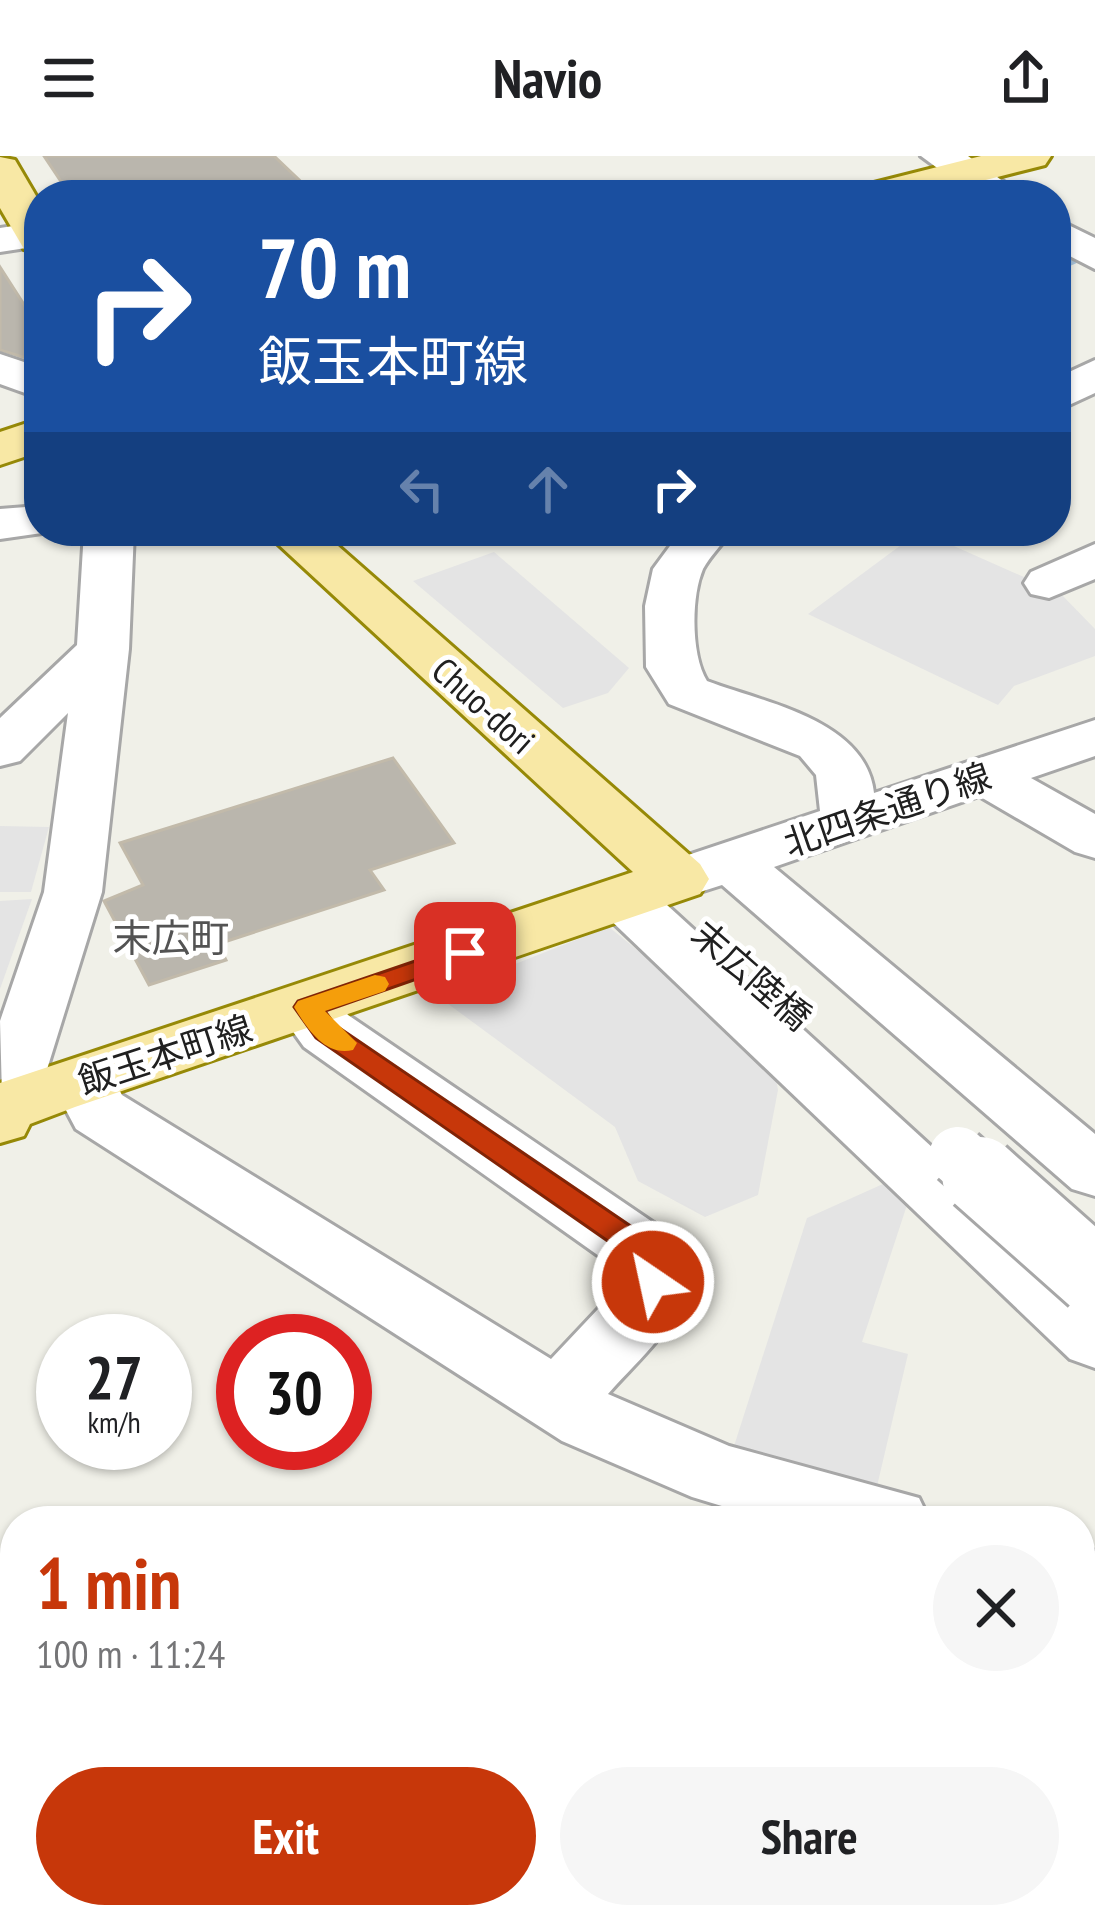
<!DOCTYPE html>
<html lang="en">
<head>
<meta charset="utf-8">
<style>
  body { margin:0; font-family:"PT Sans Narrow","Noto Sans JP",sans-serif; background:#f6f6f6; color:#202124; height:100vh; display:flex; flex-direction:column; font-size:45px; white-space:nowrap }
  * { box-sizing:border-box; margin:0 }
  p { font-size:39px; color:#757577 }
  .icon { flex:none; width:66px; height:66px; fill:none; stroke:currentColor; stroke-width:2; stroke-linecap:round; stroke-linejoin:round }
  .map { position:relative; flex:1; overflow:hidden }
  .drawer { position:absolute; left:0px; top:1350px; width:1095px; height:423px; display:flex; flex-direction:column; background:#fff; border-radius:48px 48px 0 0; box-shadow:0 3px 9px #0004 }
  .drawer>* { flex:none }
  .top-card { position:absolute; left:24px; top:24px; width:1047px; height:366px; border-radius:48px; box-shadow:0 3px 9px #0004; background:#1a4fa0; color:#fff; overflow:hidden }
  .speed { position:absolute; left:36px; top:1158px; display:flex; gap:24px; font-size:60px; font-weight:700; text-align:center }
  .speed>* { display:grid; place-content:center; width:156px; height:156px; border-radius:50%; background:#fff; box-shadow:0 3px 9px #0004; line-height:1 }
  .speed small { font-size:30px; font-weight:400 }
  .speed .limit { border:18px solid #d22; background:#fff; color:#111 }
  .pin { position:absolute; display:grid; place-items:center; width:102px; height:102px; color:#fff; margin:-51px; border-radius:24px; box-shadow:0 6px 18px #0006 }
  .me { position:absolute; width:132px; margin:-66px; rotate:326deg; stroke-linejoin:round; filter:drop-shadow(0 0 9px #0008) }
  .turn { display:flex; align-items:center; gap:42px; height:252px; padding:0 36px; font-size:54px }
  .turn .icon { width:156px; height:156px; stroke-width:2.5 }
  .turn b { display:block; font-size:84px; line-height:102px }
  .lanes { display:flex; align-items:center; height:114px; padding:0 36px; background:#0003; justify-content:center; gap:60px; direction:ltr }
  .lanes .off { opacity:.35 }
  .round { display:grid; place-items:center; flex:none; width:126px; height:126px; border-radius:63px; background:#f6f6f6 }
  .overview { display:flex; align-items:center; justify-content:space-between; height:204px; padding:0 36px }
  h1 { font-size:72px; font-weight:800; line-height:90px; color:#c7370a }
  .button { display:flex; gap:24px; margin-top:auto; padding:24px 36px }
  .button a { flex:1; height:138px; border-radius:72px; background:#c7370a; color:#fff; font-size:48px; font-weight:800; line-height:138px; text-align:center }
  .button a+a { background:#f6f6f6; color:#202124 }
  header { display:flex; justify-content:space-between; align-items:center; height:156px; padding:0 36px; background:#fff; font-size:54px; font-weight:800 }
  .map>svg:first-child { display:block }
  .parking { fill:#e4e4e4 }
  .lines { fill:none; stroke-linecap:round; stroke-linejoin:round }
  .stream { stroke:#aac5dc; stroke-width:9 }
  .building { fill:#bab6ad; stroke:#c2baaa; stroke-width:3 }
  .minor-casing { stroke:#a7a7a7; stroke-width:6 }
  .major-casing { stroke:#968907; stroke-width:6 }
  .minor { fill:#fff; fill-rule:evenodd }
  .major { fill:#f8e8a5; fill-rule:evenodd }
  .minor-bridge-far1-casing { stroke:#a7a7a7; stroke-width:64; stroke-linecap:butt }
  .minor-bridge-casing { stroke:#a7a7a7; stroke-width:82; stroke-linecap:butt }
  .minor-bridge-far1 { stroke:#fff; stroke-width:58 }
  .minor-bridge { stroke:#fff; stroke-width:76 }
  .route { fill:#c7370a; stroke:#812406; stroke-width:3 }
  .slow { fill:#f59e0b }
  .labels { text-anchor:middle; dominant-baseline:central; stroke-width:10; stroke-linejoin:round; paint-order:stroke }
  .street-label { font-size:36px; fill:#202020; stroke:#fff }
  .neighbourhood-label { font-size:39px; fill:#535353; stroke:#fff }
</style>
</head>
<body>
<header><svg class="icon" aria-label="menu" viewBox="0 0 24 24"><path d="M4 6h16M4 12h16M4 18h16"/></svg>Navio<svg class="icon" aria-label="share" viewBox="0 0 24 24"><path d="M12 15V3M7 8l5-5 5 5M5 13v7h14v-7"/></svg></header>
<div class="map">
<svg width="1095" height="1772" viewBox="0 0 1095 1772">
  <rect width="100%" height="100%" fill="#f0f0e8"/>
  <g class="parking">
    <polygon points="920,375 1060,437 1095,473 1095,500 1014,530 998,549 808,458"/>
    <polygon points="494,396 629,512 608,537 563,552 413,425"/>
    <polygon points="0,670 49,671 31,736 0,736"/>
    <polygon points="32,743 0,833 0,745"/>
    <polygon points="609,771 773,905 778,934 758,1039 705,1061 638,1025 615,971 436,839"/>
    <polygon points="883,1028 907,1049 862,1186 908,1198 874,1343 727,1312 807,1062"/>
  </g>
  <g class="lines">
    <polyline class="stream" points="1056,111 1079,101"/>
  </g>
  <g class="building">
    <polygon points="44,0 274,0 315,39 70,39"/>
    <polygon points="0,111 39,172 39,206 0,194"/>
    <polygon points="393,602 454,687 370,714 384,734 218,788 226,804 149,829 104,745 143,729 120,687"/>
  </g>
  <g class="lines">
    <g class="minor-casing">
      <g id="minor">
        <polygon points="921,0 968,0 1022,39 974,39"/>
        <polygon points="1056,63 1095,82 1095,113 1056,93"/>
        <polygon points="39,66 39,90 0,96 0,72"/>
        <polygon points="0,198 39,211 39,242 0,228"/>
        <polygon points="1095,204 1095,237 1056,255 1056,222"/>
        <polygon points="39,350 39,375 56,375 0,383 0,353"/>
        <polygon points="84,375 134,375 129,493 102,736 35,952 26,969 3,976 0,865 44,736 68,557 20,605 0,610 0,562 77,489"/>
        <path d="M 681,375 L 732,375 C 723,387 710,400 703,413 C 691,441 691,500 707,525 C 765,547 866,564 874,637 L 1095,564 L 1095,600 L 1031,622 L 1095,658 L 1095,702 L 1075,696 L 979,640 L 774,711 L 1095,978 L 1095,1040 L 1072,1033 L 722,729 L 697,737 L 676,731 L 668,717 L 676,703 L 820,655 L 816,619 L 800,600 L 669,548 L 646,511 L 645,450 L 653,413 Z"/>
        <polygon points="1095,388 1095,423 1049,442 1031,438 1024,427 1031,416"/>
        <polygon points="623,722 644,728 1095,1140 1095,1212 1070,1203 602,756 593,742 602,728"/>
        <path d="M 307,830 L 329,836 L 348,859 L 673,1080 C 709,1148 650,1190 608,1238 L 729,1290 L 919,1342 L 930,1365 L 771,1365 L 692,1341 L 562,1285 L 76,973 L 51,926 L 60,909 L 83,903 L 106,909 L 122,939 L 551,1203 L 615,1135 L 616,1112 L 304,891 L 276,852 L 285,836 Z"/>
        <polygon points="1080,1390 1095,1395 1095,1465 1080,1460"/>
      </g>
    </g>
    <g class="major-casing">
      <g id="major">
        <polygon points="981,0 1051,0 1045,9 927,39 856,39 862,30"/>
        <polygon points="0,1 15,4 39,45 39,97 24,93 0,52"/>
        <polygon points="39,263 39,296 0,309 0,276"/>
        <polygon points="264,375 321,375 700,708 709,723 700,738 75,951 30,968 24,980 0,987 0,927 633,716"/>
      </g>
    </g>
    <use href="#minor" class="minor"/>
    <use href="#major" class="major"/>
    <g class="minor-bridge-far1-casing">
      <polyline id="minor-bridge-far1" points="958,1000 983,1022"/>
    </g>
    <g class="minor-bridge-casing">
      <polyline id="minor-bridge" points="980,1019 1095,1121"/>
    </g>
    <use href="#minor-bridge-far1" class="minor-bridge-far1"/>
    <use href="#minor-bridge" class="minor-bridge"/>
  </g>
  <polygon class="route" points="465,788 478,797 474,803 325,855 335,869 660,1090 668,1126 664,1134 642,1134 635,1104 316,882 294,851 298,845"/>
  <path class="slow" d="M 375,819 L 385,821 L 389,828 L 385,835 L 325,855 L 357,887 L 353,894 C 325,901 307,872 294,851 L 298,845 Z"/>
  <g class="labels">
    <g class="street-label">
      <text transform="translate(484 549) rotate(42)">Chuo-dori</text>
      <text transform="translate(887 653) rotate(-19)">北四条通り線</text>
      <text transform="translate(752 819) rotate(41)">末広陸橋</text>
      <text transform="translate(165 898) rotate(-18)">飯玉本町線</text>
    </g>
    <g class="neighbourhood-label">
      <text x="171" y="781">末広町</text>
    </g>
  </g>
</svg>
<div class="speed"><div>27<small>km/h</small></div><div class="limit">30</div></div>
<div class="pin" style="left:465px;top:797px;background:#d93025"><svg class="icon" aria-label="arrive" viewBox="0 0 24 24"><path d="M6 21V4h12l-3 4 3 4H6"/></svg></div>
<svg class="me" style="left:653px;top:1126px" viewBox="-20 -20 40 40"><circle r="17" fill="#c7370a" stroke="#fff" stroke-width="3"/><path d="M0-11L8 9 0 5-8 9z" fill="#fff"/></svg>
<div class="top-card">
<div class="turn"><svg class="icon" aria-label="right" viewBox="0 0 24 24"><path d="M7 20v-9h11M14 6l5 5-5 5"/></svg><div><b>70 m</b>飯玉本町線</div></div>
<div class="lanes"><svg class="icon off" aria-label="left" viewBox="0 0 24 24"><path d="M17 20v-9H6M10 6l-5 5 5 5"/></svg><svg class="icon off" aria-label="ahead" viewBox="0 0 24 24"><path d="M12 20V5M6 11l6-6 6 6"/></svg><svg class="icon" aria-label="right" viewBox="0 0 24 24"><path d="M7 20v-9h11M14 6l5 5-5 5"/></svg></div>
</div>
<section class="drawer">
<div class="overview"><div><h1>1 min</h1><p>100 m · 11:24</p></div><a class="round"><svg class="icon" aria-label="close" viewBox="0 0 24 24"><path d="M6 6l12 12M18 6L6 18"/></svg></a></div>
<div class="button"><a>Exit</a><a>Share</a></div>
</section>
</div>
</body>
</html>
